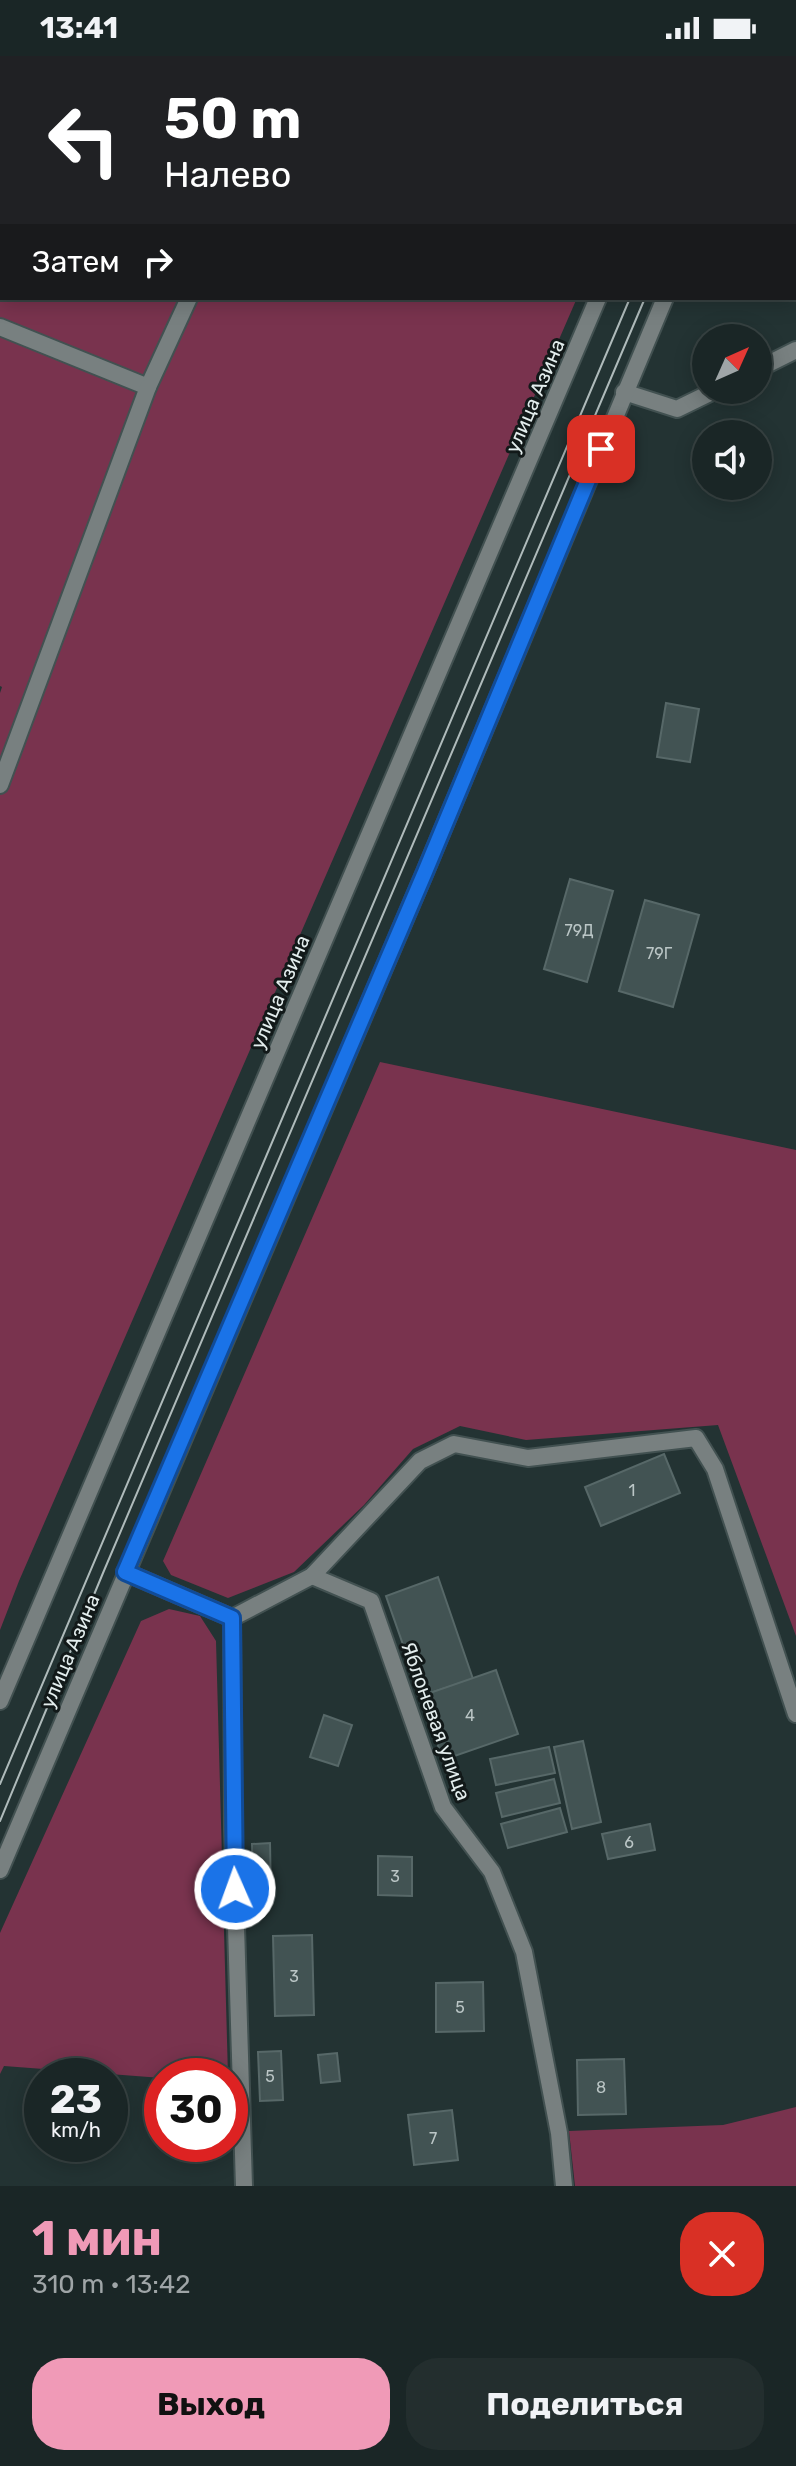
<!DOCTYPE html>
<html lang="ru">
<head>
<meta charset="utf-8">
<style>
  body { margin:0; font-family:Rubik,sans-serif; background:#232e2e; color:#f1f3f6; height:100vh; display:flex; flex-direction:column; font-size:30px; white-space:nowrap }
  * { box-sizing:border-box; margin:0 }
  p { font-size:26px; color:#9fa5a7 }
  .icon { flex:none; width:44px; height:44px; fill:none; stroke:currentColor; stroke-width:2; stroke-linecap:round; stroke-linejoin:round }
  .map { position:relative; height:2130px; overflow:hidden }
  .side { display:flex; flex-direction:column; background:#1a2626; flex:1 }
  .side>* { flex:none }
  .top-card { position:absolute; left:0px; top:0px; width:796px; height:244px; box-shadow:0 4px 20px #0003,0 0 0 2px #384343; background:#202124; color:#fff; overflow:hidden }
  .needle { width:52px; rotate:45deg }
  .tools { position:absolute; left:692px; top:268px; display:grid; gap:16px }
  .tools a { display:grid; place-items:center; width:80px; height:80px; border-radius:50%; background:#1a2626; box-shadow:0 4px 20px #0003,0 0 0 2px #384343; font-size:40px }
  .speed { position:absolute; left:24px; top:2002px; display:flex; gap:16px; font-size:40px; font-weight:700; text-align:center }
  .speed>* { display:grid; place-content:center; width:104px; height:104px; border-radius:50%; background:#1a2626; box-shadow:0 4px 20px #0003,0 0 0 2px #384343; line-height:1 }
  .speed small { font-size:20px; font-weight:400 }
  .speed .limit { border:12px solid #d22; background:#fff; color:#111 }
  .pin { position:absolute; display:grid; place-items:center; width:68px; height:68px; color:#fff; margin:-34px; border-radius:16px; box-shadow:0 4px 12px #0006 }
  .me { position:absolute; width:88px; margin:-44px; rotate:358deg; stroke-linejoin:round; filter:drop-shadow(0 0 6px #0008) }
  .turn { display:flex; align-items:center; gap:28px; height:168px; padding:0 32px; font-size:36px }
  .turn .icon { width:104px; height:104px; stroke-width:2.5 }
  .turn b { display:block; font-size:56px; line-height:68px }
  .then { display:flex; align-items:center; height:76px; padding:0 32px; background:#0003; gap:16px; font-size:30px }
  .round { display:grid; place-items:center; flex:none; width:84px; height:84px; border-radius:32px; background:#232e2e }
  .head { display:flex; align-items:center; justify-content:space-between; height:136px; padding:0 32px }
  h1 { font-size:48px; font-weight:700; line-height:60px; color:#f09ab7 }
  .primary-button { display:flex; gap:16px; margin-top:auto; padding:16px 32px }
  .primary-button a { flex:1; height:92px; border-radius:32px; background:#f09ab7; color:#111; font-size:32px; font-weight:700; line-height:92px; text-align:center }
  .primary-button a+a { background:#232e2e; color:#f1f3f6 }
  .status { display:flex; justify-content:space-between; align-items:center; height:56px; padding:0 40px; background:#1a2626; direction:ltr }
  .status svg { height:22px; fill:currentColor }
  .map>svg:first-child { display:block }
  .green { fill:#79334e }
  .building { fill:#425353; stroke:#576868; stroke-width:2 }
  .lines { fill:none; stroke-linecap:round; stroke-linejoin:round }
  .minor-casing { stroke:#425151; stroke-width:20 }
  .tertiary-casing { stroke:#425151; stroke-width:20 }
  .minor { stroke:#788080; stroke-width:16 }
  .tertiary { stroke:#788080; stroke-width:16 }
  .tram { stroke:#afbbbb; stroke-width:2 }
  .route-casing { stroke:#114b97; stroke-width:20 }
  .route { stroke:#1a73e8; stroke-width:14 }
  .labels { text-anchor:middle; dominant-baseline:central; stroke-width:6; stroke-linejoin:round; paint-order:stroke }
  .number-label { font-size:16px; fill:#bbc6c6 }
  .street-label { font-size:20px; fill:#e3eded; stroke:#121919 }
</style>
</head>
<body>
<div class="status"><b>13:41</b><svg viewBox="0 0 49 12"><path d="M0 12V9h3v3zM5 12V6h3v6zM10 12V3h3v9zM15 12V0h3v12zM26 1h20v11H26zM47 4h2v5h-2z"/></svg></div>
<div class="map">
<svg width="796" height="2130" viewBox="0 0 796 2130">
  <rect width="100%" height="100%" fill="#233333"/>
  <g class="green">
    <polygon points="0,0 682,0 681,2 2,2 2,242 577,242 19,1525 0,1574 0,637 2,631 0,630"/>
    <polygon points="380,1006 796,1094 796,1580 718,1369 526,1384 460,1370 413,1393 364,1449 294,1516 228,1542 171,1519 163,1505"/>
    <polygon points="169,1553 200,1560 216,1585 228,2020 162,2022 4,2010 0,2018 0,1877 141,1565"/>
    <polygon points="796,2051 796,2130 575,2130 569,2075 723,2069"/>
  </g>
  <g class="building">
    <polygon points="666,647 699,653 690,706 657,701"/>
    <polygon points="570,823 613,835 587,926 544,913"/>
    <polygon points="645,844 699,859 673,951 619,935"/>
    <polygon points="664,1398 680,1437 601,1470 585,1431"/>
    <polygon points="438,1521 473,1623 421,1640 386,1540"/>
    <polygon points="496,1614 518,1678 443,1704 421,1640"/>
    <polygon points="324,1659 352,1669 338,1710 310,1701"/>
    <polygon points="583,1685 601,1766 572,1773 554,1691"/>
    <polygon points="549,1691 555,1717 496,1729 490,1703"/>
    <polygon points="554,1723 560,1747 502,1761 496,1737"/>
    <polygon points="560,1752 567,1776 508,1792 501,1768"/>
    <polygon points="650,1768 655,1794 608,1803 602,1778"/>
    <polygon points="270,1787 271,1840 253,1840 252,1788"/>
    <polygon points="378,1800 412,1801 412,1840 378,1839"/>
    <polygon points="312,1879 314,1959 275,1960 273,1880"/>
    <polygon points="483,1926 484,1975 436,1976 436,1927"/>
    <polygon points="281,1995 283,2044 260,2045 258,1996"/>
    <polygon points="337,1997 340,2025 321,2027 318,1999"/>
    <polygon points="624,2003 626,2058 578,2059 577,2004"/>
    <polygon points="452,2054 458,2104 414,2109 408,2059"/>
  </g>
  <g class="lines">
    <g class="minor-casing">
      <g id="minor">
        <polyline points="300,2 301,0"/>
        <polyline points="0,271 148,331 189,242"/>
        <polyline points="758,313 796,294"/>
        <polyline points="624,336 677,353 716,334"/>
        <polyline points="0,729 148,331"/>
        <polyline points="125,1516 232,1562 312,1520 420,1405 454,1388 528,1402 696,1382 715,1413 796,1658"/>
        <polyline points="312,1520 371,1545 443,1751 492,1816 524,1896 559,2077 564,2130"/>
        <polyline points="232,1562 233,1773 244,2130"/>
      </g>
    </g>
    <g class="tertiary-casing">
      <g id="tertiary">
        <polyline points="701,2 701,0"/>
        <polyline points="767,2 768,0"/>
        <polyline points="0,1645 598,242"/>
        <polyline points="0,1814 425,816 665,242"/>
      </g>
    </g>
    <use href="#minor" class="minor"/>
    <use href="#tertiary" class="tertiary"/>
    <g class="tram">
      <polyline points="731,2 732,0"/>
      <polyline points="747,2 748,0"/>
      <polyline points="0,1728 630,242"/>
      <polyline points="0,1765 103,1517 645,242"/>
    </g>
  </g>
  <g class="lines">
    <g class="route-casing">
      <polyline id="route" points="235,1833 232,1562 125,1516 425,816 601,393"/>
    </g>
    <use href="#route" class="route"/>
  </g>
  <g class="labels">
    <g class="number-label">
      <text x="579" y="874">79Д</text>
      <text x="659" y="897">79Г</text>
      <text x="632" y="1434">1</text>
      <text x="470" y="1659">4</text>
      <text x="629" y="1786">6</text>
      <text x="395" y="1820">3</text>
      <text x="294" y="1920">3</text>
      <text x="460" y="1951">5</text>
      <text x="270" y="2020">5</text>
      <text x="601" y="2031">8</text>
      <text x="433" y="2082">7</text>
    </g>
    <g class="street-label">
      <text transform="translate(535 340) rotate(-67)">улица Азина</text>
      <text transform="translate(280 936) rotate(-67)">улица Азина</text>
      <text transform="translate(70 1595) rotate(-67)">улица Азина</text>
      <text transform="translate(436 1665) rotate(70)">Яблоневая улица</text>
    </g>
  </g>
</svg>
<div class="tools">
<a><svg class="needle" viewBox="-14 -14 28 28"><path d="M0-13l5 13h-10z" fill="#e53935"/><path d="M0 13l5-13h-10z" fill="#9fa5a7"/></svg></a>
<a><svg class="icon" aria-label="sound" viewBox="0 0 24 24"><path d="M4 9h4l5-4v14l-5-4H4zM17 9q2 3 0 6"/></svg></a>
</div>
<div class="speed"><div>23<small>km/h</small></div><div class="limit">30</div></div>
<div class="pin" style="left:601px;top:393px;background:#d93025"><svg class="icon" aria-label="arrive" viewBox="0 0 24 24"><path d="M6 21V4h12l-3 4 3 4H6"/></svg></div>
<svg class="me" style="left:235px;top:1833px" viewBox="-20 -20 40 40"><circle r="17" fill="#1a73e8" stroke="#fff" stroke-width="3"/><path d="M0-11L8 9 0 5-8 9z" fill="#fff"/></svg>
<div class="top-card">
<div class="turn"><svg class="icon" aria-label="left" viewBox="0 0 24 24"><path d="M17 20v-9H6M10 6l-5 5 5 5"/></svg><div><b>50 m</b>Налево</div></div>
<div class="then">Затем<svg class="icon" aria-label="right" viewBox="0 0 24 24"><path d="M7 20v-9h11M14 6l5 5-5 5"/></svg></div>
</div>
</div>
<section class="side">
<div class="head"><div><h1>1 мин</h1><p>310 m · 13:42</p></div><a class="round" style="background:#d93025;color:#fff"><svg class="icon" aria-label="close" viewBox="0 0 24 24"><path d="M6 6l12 12M18 6L6 18"/></svg></a></div>
<div class="primary-button"><a>Выход</a><a>Поделиться</a></div>
</section>
</body>
</html>
